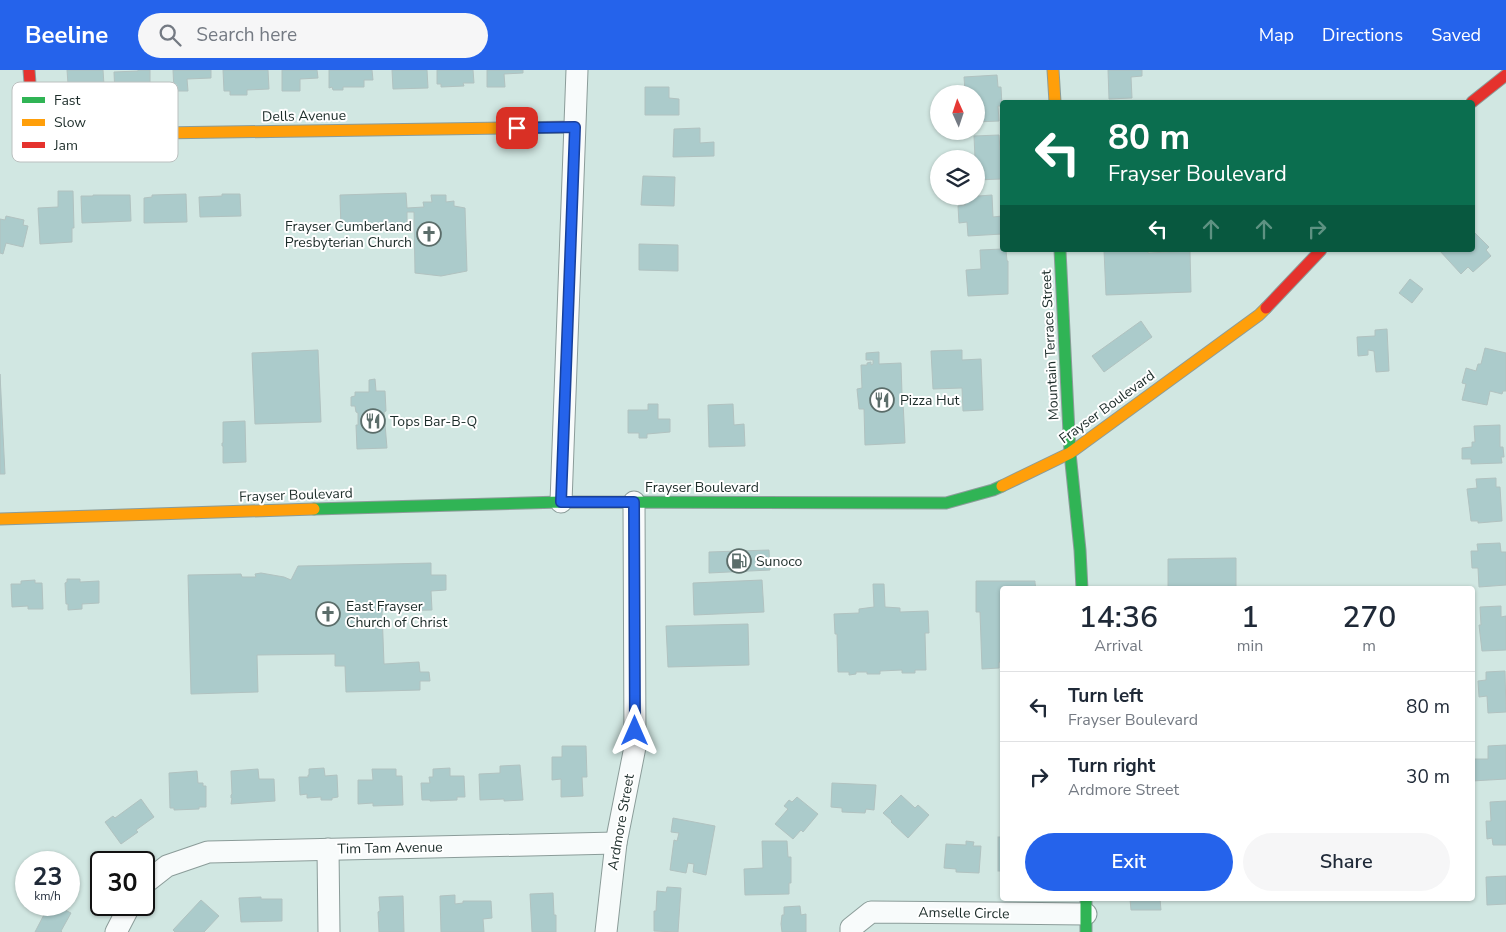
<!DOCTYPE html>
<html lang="en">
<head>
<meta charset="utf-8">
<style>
  body { margin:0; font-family:"Nunito Sans",sans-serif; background:#f6f6f7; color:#1f2937; height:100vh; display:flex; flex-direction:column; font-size:19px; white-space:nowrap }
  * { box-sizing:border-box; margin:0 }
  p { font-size:16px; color:#747a83 }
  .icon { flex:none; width:28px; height:28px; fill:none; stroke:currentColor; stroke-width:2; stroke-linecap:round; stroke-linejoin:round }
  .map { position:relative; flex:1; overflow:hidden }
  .details { position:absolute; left:1000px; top:516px; width:475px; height:315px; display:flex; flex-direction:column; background:#fff; border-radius:5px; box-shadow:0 1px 4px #0004 }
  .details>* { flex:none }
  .banner { position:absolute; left:1000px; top:30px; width:475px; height:152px; border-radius:5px; box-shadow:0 1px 4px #0004; background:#0b6e4f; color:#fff; overflow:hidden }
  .needle { width:32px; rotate:357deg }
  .tools { position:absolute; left:930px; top:15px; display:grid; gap:10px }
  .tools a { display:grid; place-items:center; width:55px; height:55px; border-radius:50%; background:#fff; box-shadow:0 1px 4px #0004; font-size:25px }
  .speed { position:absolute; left:15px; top:781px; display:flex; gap:10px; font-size:25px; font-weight:700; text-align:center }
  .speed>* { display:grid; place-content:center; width:65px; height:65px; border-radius:50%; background:#fff; box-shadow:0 1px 4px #0004; line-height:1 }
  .speed small { font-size:12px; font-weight:400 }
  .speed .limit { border:2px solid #111; border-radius:8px; background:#fff; color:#111 }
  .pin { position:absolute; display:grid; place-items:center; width:42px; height:42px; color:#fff; margin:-21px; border-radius:10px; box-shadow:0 2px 8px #0006 }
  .me { position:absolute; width:55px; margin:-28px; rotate:0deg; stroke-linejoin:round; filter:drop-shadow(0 0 4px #0008) }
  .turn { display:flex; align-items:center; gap:18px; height:105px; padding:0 25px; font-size:22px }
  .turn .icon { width:65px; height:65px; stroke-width:2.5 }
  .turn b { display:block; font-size:35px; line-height:42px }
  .lanes { display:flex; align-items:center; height:48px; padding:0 25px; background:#0003; justify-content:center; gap:25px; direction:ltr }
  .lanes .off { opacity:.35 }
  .eta { display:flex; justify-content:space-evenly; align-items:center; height:85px; text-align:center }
  .eta b { font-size:30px; font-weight:600; line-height:35px }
  .action { display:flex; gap:10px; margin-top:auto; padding:10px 25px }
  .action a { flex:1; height:58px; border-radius:30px; background:#2563eb; color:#fff; font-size:20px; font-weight:600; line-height:58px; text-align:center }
  .action a+a { background:#f6f6f7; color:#1f2937 }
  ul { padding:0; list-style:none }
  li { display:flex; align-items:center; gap:15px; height:70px; padding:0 25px; border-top:1px solid #e0e1e3 }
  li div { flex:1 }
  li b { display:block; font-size:19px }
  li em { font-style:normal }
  header { display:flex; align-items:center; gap:30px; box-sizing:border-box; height:70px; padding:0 25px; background:#2563eb; color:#fff }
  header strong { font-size:24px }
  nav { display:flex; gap:28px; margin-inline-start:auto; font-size:18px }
  .search { width:350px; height:45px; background:#f6f6f7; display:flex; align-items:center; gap:12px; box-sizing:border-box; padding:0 18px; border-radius:28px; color:#747a83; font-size:19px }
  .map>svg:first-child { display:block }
  .building { fill:#abcbcb; stroke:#b1c2c0 }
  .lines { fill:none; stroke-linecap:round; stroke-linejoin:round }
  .street-casing { stroke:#8b9c99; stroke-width:23 }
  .fast-casing { stroke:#8b9c99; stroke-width:13 }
  .slow-casing { stroke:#8b9c99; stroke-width:13 }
  .jam-casing { stroke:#8b9c99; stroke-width:13 }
  .street { stroke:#f8fbfb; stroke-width:21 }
  .fast { stroke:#30b455; stroke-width:11 }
  .slow { stroke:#ff9f0a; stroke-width:11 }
  .jam { stroke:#e5322d; stroke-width:11 }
  .route-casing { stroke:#184099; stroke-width:12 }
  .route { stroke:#2563eb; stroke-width:9 }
  .labels { text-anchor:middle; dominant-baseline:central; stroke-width:4; stroke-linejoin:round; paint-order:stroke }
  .street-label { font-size:14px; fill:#1c2c29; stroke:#fff }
  .poi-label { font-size:14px; fill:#1c2c29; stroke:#fff; text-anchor:start }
  .key { fill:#fff; stroke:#bbc0bf; stroke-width:1 }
  .key-label { font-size:14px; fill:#1c2c29 }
</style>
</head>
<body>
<header>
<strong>Beeline</strong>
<div class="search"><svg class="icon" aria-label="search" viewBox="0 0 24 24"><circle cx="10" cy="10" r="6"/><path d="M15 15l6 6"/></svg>Search here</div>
<nav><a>Map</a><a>Directions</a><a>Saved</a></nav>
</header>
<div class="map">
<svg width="1506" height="862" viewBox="0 0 1506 862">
  <rect width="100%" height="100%" fill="#d1e7e2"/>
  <g class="building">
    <polygon points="67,0 103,0 104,15 86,16 87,28 69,28"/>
    <polygon points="138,0 150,0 150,23 142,24 142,27 119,28 119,25 115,25 114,2 138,1"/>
    <polygon points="173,0 211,0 211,8 187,9 188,21 174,21"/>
    <polygon points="223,0 268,0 269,19 247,20 247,25 230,25 230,21 224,21"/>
    <polygon points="282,0 317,0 318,8 300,9 300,21 282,21"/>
    <polygon points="329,0 372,0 373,10 364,10 364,17 343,17 343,20 333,20 332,17 329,18"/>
    <polygon points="392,0 427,0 428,18 393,19"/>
    <polygon points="437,0 473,0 474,13 463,13 464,16 441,17 441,14 437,14"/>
    <polygon points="487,0 523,0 523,3 504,4 505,17 487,17"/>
    <polygon points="1108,0 1142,0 1142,6 1131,7 1132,28 1109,29"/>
    <polygon points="997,5 998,17 1001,17 1002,36 998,36 999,51 976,52 976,24 972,24 972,21 965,21 964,7"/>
    <polygon points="645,17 669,17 669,28 679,29 679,45 645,45"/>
    <polygon points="700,58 700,73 714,72 714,86 673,87 674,59"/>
    <polygon points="999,65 1000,80 1002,80 1001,109 976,110 974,66"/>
    <polygon points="643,106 675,107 674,136 641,135"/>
    <polygon points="58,121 73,121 74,158 72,158 72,172 40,174 38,138 58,137"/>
    <polygon points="406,123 407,138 424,137 423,132 432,132 431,125 446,125 446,132 454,131 454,136 465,138 467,201 441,206 415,203 414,142 407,142 407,157 341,160 340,125"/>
    <polygon points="186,124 187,152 144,153 144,128 152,127 152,125"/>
    <polygon points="222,124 240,124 241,146 200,147 199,127 222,126"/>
    <polygon points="93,125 130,125 131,151 82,153 81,126 93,126"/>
    <polygon points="992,125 993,147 1002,146 1002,164 968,166 967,152 959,153 958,136 965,135 965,127"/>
    <polygon points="6,146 24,150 23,155 28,156 23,177 6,173 3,184 0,183 0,149 5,150"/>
    <polygon points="1472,160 1489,177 1486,180 1491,186 1473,202 1468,197 1461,204 1439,180 1472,180"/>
    <polygon points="639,174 678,175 678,201 639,200"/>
    <polygon points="1002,179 1006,180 1007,191 1008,191 1008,224 968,226 966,200 981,199 980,180"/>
    <polygon points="1104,180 1148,180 1148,183 1190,181 1191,222 1106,225"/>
    <polygon points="1410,209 1423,219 1412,233 1399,223"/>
    <polygon points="1141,251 1152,267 1104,302 1092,286"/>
    <polygon points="1387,259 1389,301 1376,302 1374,281 1368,280 1368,285 1358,286 1357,267 1375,266 1375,260"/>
    <polygon points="1485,278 1506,283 1506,321 1503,321 1502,324 1490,321 1487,335 1462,330 1466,314 1462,313 1466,298 1476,301 1478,294 1481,294"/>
    <polygon points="318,280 321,352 255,354 252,283"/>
    <polygon points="962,280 962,290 981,289 983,340 963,341 962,318 933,319 931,281"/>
    <polygon points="879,282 879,294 901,293 902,324 904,324 904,331 903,331 905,373 865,375 864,339 859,339 857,319 862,318 861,295 867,295 867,293 871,292 871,295 873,294 873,290 866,290 866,283"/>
    <polygon points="0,304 5,404 0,404"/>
    <polygon points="375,309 376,321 385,321 386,341 384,342 387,378 357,379 356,355 358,355 358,343 356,342 355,336 351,336 351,327 355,326 355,322 369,322 369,310"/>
    <polygon points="648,334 658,334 658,349 670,349 670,362 647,364 647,368 639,368 639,363 628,363 628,340 648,340"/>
    <polygon points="733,334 734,355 744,354 745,376 709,377 708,335"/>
    <polygon points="245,351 246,392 223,393 223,376 222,376 222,373 223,373 223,352"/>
    <polygon points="1500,355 1500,377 1503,377 1504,387 1501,387 1502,393 1471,394 1471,389 1462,389 1462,378 1472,377 1472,372 1475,372 1474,356"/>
    <polygon points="1496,408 1496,417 1500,417 1502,451 1478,453 1478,451 1471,451 1467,419 1477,418 1476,409"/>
    <polygon points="1500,473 1501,482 1506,482 1506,515 1479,517 1478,498 1472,498 1471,481 1478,481 1477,474"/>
    <polygon points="769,480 770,500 709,503 709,482"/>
    <polygon points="1236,488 1236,519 1168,519 1168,489"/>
    <polygon points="431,493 431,505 446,505 446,520 431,521 432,540 382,541 384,594 419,592 420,602 429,602 430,611 420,611 420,620 346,622 345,596 335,596 335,584 257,585 258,622 191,624 188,505 241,504 242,507 256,507 255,504 261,503 284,507 291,510 298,496"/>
    <polygon points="67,509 80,509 80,512 99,511 99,533 82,534 82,539 68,540 68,534 66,534 65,513 67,512"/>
    <polygon points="35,510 35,513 42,513 43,539 28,539 28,536 12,537 11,514 21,514 21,511"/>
    <polygon points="762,510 764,542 694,545 693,513"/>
    <polygon points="976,511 1035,511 1035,513 1036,519 1002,519 1002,592 999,592 999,598 982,599 980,542 976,542"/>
    <polygon points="873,514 884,514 885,537 900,538 900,542 928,541 929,563 925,563 926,600 915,600 915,603 902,603 902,600 880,601 880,604 867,604 867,602 856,602 856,604 849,605 849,602 838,602 837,564 835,564 834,544 859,543 859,539 874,537"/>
    <polygon points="1501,536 1501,547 1506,546 1506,580 1482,581 1479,555 1481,555 1480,537"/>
    <polygon points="748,554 749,595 668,597 666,556"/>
    <polygon points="1505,601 1506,642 1488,643 1487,626 1479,627 1478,611 1486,610 1486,602"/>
    <polygon points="1506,675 1506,709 1472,711 1472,689 1488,689 1488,676"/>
    <polygon points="562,676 586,676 587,707 582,707 583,726 561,727 561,709 552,710 552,687 562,687"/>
    <polygon points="520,695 523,730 504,731 504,729 480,730 479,704 500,703 500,696"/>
    <polygon points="324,698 325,706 337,705 338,727 332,728 332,730 321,730 321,727 307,728 307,724 300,725 299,707 308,707 308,705 309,705 309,699"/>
    <polygon points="450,698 450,706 464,706 465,727 457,727 457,730 430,731 430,730 422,730 421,713 430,713 429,707 433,707 433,699"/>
    <polygon points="258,699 259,709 274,709 275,731 231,734 232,728 231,728 231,725 232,724 231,701"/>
    <polygon points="372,699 396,699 396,706 402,706 403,735 373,736 373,733 358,734 358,710 373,710"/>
    <polygon points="197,701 198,713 203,713 203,716 206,716 206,737 199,737 199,739 174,740 174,738 170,738 169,703"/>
    <polygon points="832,713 876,715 874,740 866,739 865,743 842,742 842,738 831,737"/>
    <polygon points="901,725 915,738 918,735 929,745 908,768 891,752 892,751 883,743"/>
    <polygon points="797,727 818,744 803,762 801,760 793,769 775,754 788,739 784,736 789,730 792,732"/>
    <polygon points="141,729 154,747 136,760 138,762 121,774 105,752 113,746 115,748"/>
    <polygon points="1506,731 1506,775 1493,775 1492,768 1487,769 1486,751 1491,751 1490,732"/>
    <polygon points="673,748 715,756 706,805 693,802 694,794 688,793 686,803 670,800 674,770 677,771 679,763 671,762"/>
    <rect x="998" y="767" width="4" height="34"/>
    <polygon points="762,771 787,771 788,787 791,787 791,813 789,813 789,824 745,825 744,799 763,798"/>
    <polygon points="966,771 974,772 973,776 981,776 979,803 956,802 956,799 944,798 946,774 966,775"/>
    <polygon points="1506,806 1506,834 1487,835 1486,807"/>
    <polygon points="667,817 681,818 678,862 654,861 654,841 656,841 657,821 666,822"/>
    <polygon points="553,823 554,845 556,845 556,862 532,862 530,824"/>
    <polygon points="455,825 455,834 463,833 463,831 491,831 492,848 483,849 484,862 441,862 440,826"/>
    <polygon points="403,826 404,862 379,862 378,842 380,841 379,827"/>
    <polygon points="261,827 261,829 282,829 282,851 241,852 239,828"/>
    <polygon points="1130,829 1160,829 1161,840 1131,840"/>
    <polygon points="201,830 219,846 204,862 175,862 173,860"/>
    <polygon points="49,835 55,835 71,843 61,861 62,862 35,862"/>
    <polygon points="800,836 801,845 806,844 806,862 782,862 781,854 782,845 784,845 784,837"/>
  </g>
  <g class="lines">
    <g class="street-casing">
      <g id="street">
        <polyline points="561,432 577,0"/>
        <polyline points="328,779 329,862"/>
        <polyline points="144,814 167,796 208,782 616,773"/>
        <polyline points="116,862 130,835"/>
        <polyline points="606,862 616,773 635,677 634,432"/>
        <polyline points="851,862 851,858 871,842 1086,844"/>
      </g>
    </g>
    <g class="fast-casing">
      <g id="fast">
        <polyline points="1060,180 1070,383 1080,480 1082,519"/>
        <polyline points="314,439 561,432 946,433 993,420 1002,416"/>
        <polyline points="1086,829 1086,862"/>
      </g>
    </g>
    <g class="slow-casing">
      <g id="slow">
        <polyline points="1053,0 1055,32"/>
        <polyline points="159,63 505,58"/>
        <polyline points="1002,416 1070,383 1259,245 1266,238"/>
        <polyline points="0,449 314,439"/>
      </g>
    </g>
    <g class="jam-casing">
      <g id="jam">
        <polyline points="29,0 34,65 159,63"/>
        <polyline points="1472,32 1506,5"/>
        <polyline points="505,58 575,57"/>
        <polyline points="1266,238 1321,180"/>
      </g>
    </g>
    <use href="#street" class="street"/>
    <use href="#fast" class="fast"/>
    <use href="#slow" class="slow"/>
    <use href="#jam" class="jam"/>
  </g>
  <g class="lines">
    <g class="route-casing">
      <polyline id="route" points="517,58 575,57 561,432 634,432 635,661"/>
    </g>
    <use href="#route" class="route"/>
  </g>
  <defs>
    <g id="church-ring" transform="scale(1.25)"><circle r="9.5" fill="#fff" stroke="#5b6d6a" stroke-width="1.5"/><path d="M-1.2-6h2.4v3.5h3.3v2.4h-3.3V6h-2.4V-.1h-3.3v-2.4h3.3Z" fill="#5b6d6a"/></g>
    <g id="restaurant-ring" transform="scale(1.25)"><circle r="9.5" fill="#fff" stroke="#5b6d6a" stroke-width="1.5"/><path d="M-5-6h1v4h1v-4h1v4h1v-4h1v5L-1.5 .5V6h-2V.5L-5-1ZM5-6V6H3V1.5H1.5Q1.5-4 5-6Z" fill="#5b6d6a"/></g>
    <g id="fuel-ring" transform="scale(1.25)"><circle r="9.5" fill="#fff" stroke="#5b6d6a" stroke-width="1.5"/><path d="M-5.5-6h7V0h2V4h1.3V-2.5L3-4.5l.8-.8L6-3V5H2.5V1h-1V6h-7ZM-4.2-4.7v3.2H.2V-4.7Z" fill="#5b6d6a"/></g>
  </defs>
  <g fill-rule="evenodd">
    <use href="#church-ring" x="429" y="164"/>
    <use href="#restaurant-ring" x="882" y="330"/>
    <use href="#restaurant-ring" x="373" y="351"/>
    <use href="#fuel-ring" x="739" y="491"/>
    <use href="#church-ring" x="328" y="544"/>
  </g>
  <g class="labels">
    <g class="street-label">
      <text transform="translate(304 46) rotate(-1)">Dells Avenue</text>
      <text transform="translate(1050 275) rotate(-93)">Mountain Terrace Street</text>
      <text transform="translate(1107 337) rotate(-36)">Frayser Boulevard</text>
      <text x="702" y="417">Frayser Boulevard</text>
      <text transform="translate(296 425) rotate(-2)">Frayser Boulevard</text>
      <text transform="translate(621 752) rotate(-80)">Ardmore Street</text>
      <text transform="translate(390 778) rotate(-1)">Tim Tam Avenue</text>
      <text transform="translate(964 843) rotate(1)">Amselle Circle</text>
    </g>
    <g class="poi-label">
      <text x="412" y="156" text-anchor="end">Frayser Cumberland<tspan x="412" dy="16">Presbyterian Church</tspan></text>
      <text x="900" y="330">Pizza Hut</text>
      <text x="390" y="351">Tops Bar-B-Q</text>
      <text x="756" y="491">Sunoco</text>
      <text x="346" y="536">East Frayser<tspan x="346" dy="16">Church of Christ</tspan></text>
    </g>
  </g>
  <rect x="12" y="12" width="166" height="80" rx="8" class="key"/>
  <rect x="22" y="27" width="23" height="6" fill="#30b455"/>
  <rect x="22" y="49" width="23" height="7" fill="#ff9f0a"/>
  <rect x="22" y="72" width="23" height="6" fill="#e5322d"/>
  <g class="key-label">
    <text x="54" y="35">Fast</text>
    <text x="54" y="57">Slow</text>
    <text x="54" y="80">Jam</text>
  </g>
</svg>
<div class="tools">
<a><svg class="needle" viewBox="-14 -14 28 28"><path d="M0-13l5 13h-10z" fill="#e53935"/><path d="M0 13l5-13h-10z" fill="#747a83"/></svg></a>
<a><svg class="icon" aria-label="layers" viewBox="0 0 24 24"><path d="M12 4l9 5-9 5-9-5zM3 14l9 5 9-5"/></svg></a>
</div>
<div class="speed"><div>23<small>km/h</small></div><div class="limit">30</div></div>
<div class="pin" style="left:517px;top:58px;background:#d93025"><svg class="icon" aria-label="arrive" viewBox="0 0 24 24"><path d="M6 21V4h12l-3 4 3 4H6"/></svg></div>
<svg class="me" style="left:635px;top:661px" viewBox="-20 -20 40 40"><path d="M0-17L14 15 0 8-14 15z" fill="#2563eb" stroke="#fff" stroke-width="4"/></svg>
<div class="banner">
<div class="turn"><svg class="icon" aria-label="left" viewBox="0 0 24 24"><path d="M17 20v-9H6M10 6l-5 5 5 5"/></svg><div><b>80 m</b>Frayser Boulevard</div></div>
<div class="lanes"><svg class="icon" aria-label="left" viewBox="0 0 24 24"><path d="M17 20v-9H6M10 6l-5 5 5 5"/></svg><svg class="icon off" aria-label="ahead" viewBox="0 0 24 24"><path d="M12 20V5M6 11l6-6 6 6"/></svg><svg class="icon off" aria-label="ahead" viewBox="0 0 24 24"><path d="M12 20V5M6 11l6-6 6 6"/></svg><svg class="icon off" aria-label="right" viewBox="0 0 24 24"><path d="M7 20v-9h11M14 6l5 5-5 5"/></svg></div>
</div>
<section class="details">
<div class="eta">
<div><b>14:36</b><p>Arrival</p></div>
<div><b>1</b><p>min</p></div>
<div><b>270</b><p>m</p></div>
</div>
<ul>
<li><svg class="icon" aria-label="left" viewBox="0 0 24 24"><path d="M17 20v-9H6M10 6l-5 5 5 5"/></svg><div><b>Turn left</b><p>Frayser Boulevard</p></div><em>80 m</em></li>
<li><svg class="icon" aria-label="right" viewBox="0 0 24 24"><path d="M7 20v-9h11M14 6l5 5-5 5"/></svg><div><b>Turn right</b><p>Ardmore Street</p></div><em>30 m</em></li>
</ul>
<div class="action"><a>Exit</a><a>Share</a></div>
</section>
</div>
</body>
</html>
